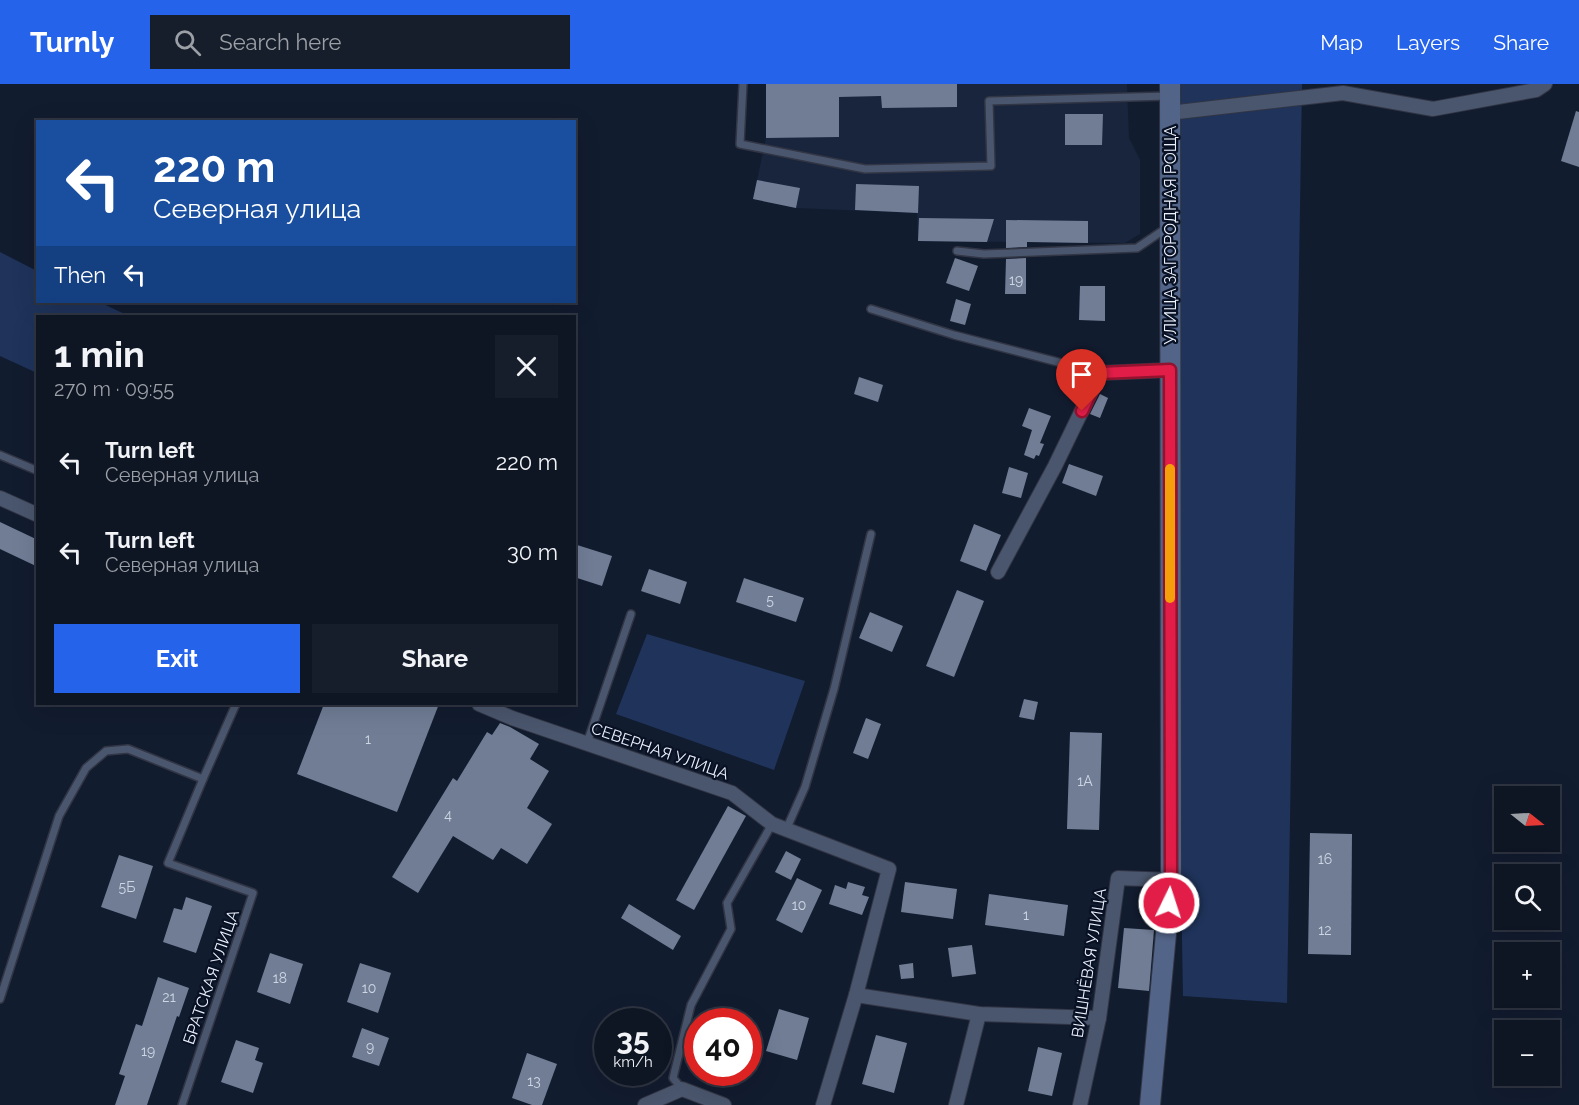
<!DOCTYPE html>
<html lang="en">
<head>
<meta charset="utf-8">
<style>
  body { margin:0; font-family:Raleway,sans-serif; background:#171e2b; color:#f1f3f6; height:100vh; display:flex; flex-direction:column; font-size:22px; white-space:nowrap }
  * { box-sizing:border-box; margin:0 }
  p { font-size:20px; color:#9b9fa6 }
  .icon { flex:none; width:33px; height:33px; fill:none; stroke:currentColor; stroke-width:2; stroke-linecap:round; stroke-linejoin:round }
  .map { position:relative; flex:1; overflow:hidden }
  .drawer { position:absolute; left:36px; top:231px; width:540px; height:390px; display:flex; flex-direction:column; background:#0e1523; border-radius:0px; box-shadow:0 6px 24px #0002,0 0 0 2px #2e3441 }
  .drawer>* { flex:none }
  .banner { position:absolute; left:36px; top:36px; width:540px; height:183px; border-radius:0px; box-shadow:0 6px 24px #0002,0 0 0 2px #2e3441; background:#1a4fa0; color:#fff; overflow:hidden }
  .needle { width:39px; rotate:108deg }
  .tools { position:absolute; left:1494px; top:702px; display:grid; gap:12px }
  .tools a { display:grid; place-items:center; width:66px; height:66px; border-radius:0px; background:#0e1523; box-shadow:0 6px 24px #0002,0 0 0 2px #2e3441; font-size:30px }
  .speed { position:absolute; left:594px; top:924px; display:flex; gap:12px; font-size:30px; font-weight:700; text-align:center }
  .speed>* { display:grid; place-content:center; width:78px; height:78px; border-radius:50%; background:#0e1523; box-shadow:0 6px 24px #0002,0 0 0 2px #2e3441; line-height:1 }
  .speed small { font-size:15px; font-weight:400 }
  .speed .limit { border:9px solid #d22; background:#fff; color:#111 }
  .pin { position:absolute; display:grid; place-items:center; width:51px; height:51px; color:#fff; margin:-62px -26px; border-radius:50% 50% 50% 0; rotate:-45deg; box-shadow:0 0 6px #0007 }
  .pin .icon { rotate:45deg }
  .me { position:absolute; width:66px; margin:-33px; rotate:4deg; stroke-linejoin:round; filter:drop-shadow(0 0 4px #0008) }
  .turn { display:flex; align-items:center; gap:21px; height:126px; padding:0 18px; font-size:27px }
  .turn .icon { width:78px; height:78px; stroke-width:2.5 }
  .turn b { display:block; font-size:42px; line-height:51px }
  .then { display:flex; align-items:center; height:57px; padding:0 18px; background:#0003; gap:12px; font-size:22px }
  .round { display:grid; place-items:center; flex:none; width:63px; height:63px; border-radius:0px; background:#171e2b }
  .head { display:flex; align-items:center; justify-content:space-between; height:102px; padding:0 18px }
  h1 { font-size:36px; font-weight:700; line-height:45px }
  .cta { display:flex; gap:12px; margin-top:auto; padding:12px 18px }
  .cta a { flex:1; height:69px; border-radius:0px; background:#2563eb; color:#fff; font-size:24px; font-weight:700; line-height:69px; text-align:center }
  .cta a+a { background:#171e2b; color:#f1f3f6 }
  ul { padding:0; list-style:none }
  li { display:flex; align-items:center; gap:18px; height:90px; padding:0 18px }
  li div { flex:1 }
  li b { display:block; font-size:22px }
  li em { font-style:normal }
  header { display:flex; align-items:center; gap:36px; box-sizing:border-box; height:84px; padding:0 30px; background:#2563eb; color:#fff }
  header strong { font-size:28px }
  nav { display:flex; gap:33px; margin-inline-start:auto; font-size:21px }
  .search { width:420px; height:54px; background:#171e2b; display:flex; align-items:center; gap:15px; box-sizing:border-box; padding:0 21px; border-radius:0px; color:#9b9fa6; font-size:22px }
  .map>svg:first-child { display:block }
  .built { fill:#18253d }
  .green { fill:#1f335b }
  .building { fill:#707d95 }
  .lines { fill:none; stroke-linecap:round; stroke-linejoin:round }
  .lane-casing { stroke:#313544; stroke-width:10 }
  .street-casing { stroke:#313544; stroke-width:16 }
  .secondary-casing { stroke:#313544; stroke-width:22 }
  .lane { stroke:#4a566d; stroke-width:7 }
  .street { stroke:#4a566d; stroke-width:14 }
  .secondary { stroke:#526488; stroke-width:20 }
  .route-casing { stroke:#92132f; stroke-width:15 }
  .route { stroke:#e11d48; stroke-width:10 }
  .slow { stroke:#f59e0b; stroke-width:10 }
  .labels { text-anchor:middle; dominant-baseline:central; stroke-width:4.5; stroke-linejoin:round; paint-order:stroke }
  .number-label { font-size:14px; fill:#ced6e4 }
  .street-label { font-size:16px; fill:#edf3fe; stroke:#091225 }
</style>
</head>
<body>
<header>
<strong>Turnly</strong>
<div class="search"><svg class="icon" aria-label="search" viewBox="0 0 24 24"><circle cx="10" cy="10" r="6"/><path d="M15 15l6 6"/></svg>Search here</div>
<nav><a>Map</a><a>Layers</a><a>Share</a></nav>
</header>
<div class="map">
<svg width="1579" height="1021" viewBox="0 0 1579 1021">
  <rect width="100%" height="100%" fill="#121c2f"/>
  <polygon class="built" points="766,0 1127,0 1129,54 1140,76 1140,150 1125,159 918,157 917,129 796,124 753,115 766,54"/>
  <g class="green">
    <polygon points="1170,0 1302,0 1287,919 1183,912 1170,164"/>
    <polygon points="0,168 37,187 38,218 99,218 129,232 38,232 37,289 0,272"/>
    <polygon points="647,550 805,597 774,686 616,630"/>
  </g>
  <g class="building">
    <polygon points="766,0 957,0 957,23 882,24 881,12 839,13 839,53 766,54"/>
    <polygon points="1576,27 1579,28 1579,83 1561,77"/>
    <polygon points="1065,30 1103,30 1102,61 1065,61"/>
    <polygon points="757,96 800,104 796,124 753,115"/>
    <polygon points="856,100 919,102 918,129 855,126"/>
    <polygon points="919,134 994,135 987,158 918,157"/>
    <polygon points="1006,136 1088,137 1088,159 1027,158 1027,163 1006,164"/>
    <polygon points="955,174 978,182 969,207 946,199"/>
    <polygon points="1026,174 1026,210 1005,210 1006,175"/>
    <polygon points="1080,202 1105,202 1105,237 1079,236"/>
    <polygon points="956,215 971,220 965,241 950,237"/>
    <polygon points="859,293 883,301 878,318 854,310"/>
    <polygon points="1100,310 1108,314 1100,334 1090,330"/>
    <polygon points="1029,324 1051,332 1040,359 1044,360 1039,372 1036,371 1034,375 1024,371 1032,346 1022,342"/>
    <polygon points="1069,380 1103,392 1096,412 1062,399"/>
    <polygon points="1009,383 1028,389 1021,414 1002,409"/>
    <polygon points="0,438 38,456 38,483 0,465"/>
    <polygon points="974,440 1001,451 986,487 960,477"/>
    <polygon points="574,460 612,472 602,502 574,493"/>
    <polygon points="649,485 687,498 680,520 641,507"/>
    <polygon points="744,494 804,514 796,538 736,518"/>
    <polygon points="957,506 984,517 954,593 926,582"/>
    <polygon points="870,528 903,542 892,568 859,554"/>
    <polygon points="1024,615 1038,618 1034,636 1019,633"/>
    <polygon points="324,620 439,620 397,728 297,690"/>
    <polygon points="866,634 881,640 868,675 853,669"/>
    <polygon points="500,639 510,643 539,660 530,675 549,687 527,724 552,740 527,780 501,764 493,776 453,752 418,809 392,793 453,694 457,697 487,648 492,651"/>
    <polygon points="1070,648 1102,649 1099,746 1067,745"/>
    <polygon points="728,722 746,732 694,826 676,816"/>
    <polygon points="1310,749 1352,750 1351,871 1308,870"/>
    <polygon points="786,767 801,775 791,796 775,788"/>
    <polygon points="119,771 153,782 136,835 101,823"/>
    <polygon points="797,794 822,806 802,849 776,836"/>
    <polygon points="848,798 865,803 862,811 869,813 862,831 829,820 835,801 846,805"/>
    <polygon points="905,798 957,805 953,835 901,828"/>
    <polygon points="989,810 1068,821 1064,852 985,841"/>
    <polygon points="186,813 212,822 196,869 163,858 174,824 182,826"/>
    <polygon points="629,820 681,852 673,866 621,834"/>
    <polygon points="1124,844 1154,846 1149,907 1118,904"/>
    <polygon points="972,861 976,890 952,893 948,864"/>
    <polygon points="270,869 303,880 290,920 257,908"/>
    <polygon points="360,879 391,889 378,929 347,918"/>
    <polygon points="913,879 914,894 901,895 899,881"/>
    <polygon points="158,893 189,904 179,933 177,932 147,1021 115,1021 125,992 119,990 136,940 142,942"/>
    <polygon points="779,925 809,934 797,976 766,967"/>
    <polygon points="362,944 389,954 379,982 352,973"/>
    <polygon points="876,951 907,959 894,1009 862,1000"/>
    <polygon points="236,956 259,964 255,976 263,979 253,1009 221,998"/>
    <polygon points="1038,963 1062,969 1052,1012 1028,1007"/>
    <polygon points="527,969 557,980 542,1021 532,1021 512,1014"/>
  </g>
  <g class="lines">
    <g class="lane-casing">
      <g id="lane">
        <polyline points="743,0 740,60 865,85 991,82 989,17 1168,12"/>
        <polyline points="957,167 984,170 1137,164 1168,143"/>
        <polyline points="871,225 954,251 1100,289"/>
        <polyline points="0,371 38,387"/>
        <polyline points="587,659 631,530"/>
        <polyline points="786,746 805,703 834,605 871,450"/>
        <polyline points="0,915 59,732 86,684 106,667 128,665 203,695"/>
        <polyline points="682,1005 673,994 691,921 731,845 727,819 772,740"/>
        <polyline points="182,1021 253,809 168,779 203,695 236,620"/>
      </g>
    </g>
    <g class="street-casing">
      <g id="street">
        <polyline points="1169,29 1343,9 1433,25 1536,6 1545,0"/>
        <polyline points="0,414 38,431"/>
        <polyline points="998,488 1055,382 1100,289 1170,286"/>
        <polyline points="479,620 512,634 732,709 772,740 889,785 856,911 823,1021"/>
        <polyline points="856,911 979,930 1099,934"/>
        <polyline points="645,1021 682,1005 724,1021"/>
        <polyline points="956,1021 979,930"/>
        <polyline points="1080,1021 1099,934 1118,794 1171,796"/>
      </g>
    </g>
    <g class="secondary-casing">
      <polyline id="secondary" points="1150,1021 1171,796 1170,0"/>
    </g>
    <use href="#lane" class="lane"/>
    <use href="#street" class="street"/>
    <use href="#secondary" class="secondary"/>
  </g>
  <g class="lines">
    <g class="route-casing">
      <polyline id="route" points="1082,327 1100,289 1170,286 1171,796 1169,819"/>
    </g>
    <use href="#route" class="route"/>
    <polyline class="slow" points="1170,385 1170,514"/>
  </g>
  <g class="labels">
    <g class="number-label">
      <text x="1016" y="196">19</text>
      <text x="770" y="516">5</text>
      <text x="368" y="655">1</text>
      <text x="1085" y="697">1А</text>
      <text x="448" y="731">4</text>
      <text x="1325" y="775">16</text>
      <text x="127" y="803">5Б</text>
      <text x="799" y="821">10</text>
      <text x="1026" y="831">1</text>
      <text x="1325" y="846">12</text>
      <text x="280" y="894">18</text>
      <text x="369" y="904">10</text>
      <text x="169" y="913">21</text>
      <text x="370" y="963">9</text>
      <text x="148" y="967">19</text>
      <text x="534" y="997">13</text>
    </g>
    <g class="street-label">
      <text transform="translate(1170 151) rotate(-90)">УЛИЦА ЗАГОРОДНАЯ РОЩА</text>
      <text transform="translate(660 667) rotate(19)">СЕВЕРНАЯ УЛИЦА</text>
      <text transform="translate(1089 879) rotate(-81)">ВИШНЁВАЯ УЛИЦА</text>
      <text transform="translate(211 893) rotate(-71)">БРАТСКАЯ УЛИЦА</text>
    </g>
  </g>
</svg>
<div class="tools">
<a><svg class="needle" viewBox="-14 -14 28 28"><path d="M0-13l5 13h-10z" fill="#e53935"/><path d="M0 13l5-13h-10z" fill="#9b9fa6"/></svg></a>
<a><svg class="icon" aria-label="search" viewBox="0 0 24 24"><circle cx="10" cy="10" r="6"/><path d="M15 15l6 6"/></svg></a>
<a>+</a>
<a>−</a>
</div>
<div class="speed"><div>35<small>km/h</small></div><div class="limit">40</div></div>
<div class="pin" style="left:1082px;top:327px;background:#d93025"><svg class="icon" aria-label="arrive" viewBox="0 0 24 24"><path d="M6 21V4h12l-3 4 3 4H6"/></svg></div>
<svg class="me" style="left:1169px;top:819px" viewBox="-20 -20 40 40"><circle r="17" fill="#e11d48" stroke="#fff" stroke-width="3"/><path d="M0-11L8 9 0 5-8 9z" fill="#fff"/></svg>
<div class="banner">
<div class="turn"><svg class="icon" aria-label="left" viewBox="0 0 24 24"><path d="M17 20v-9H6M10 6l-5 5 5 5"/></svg><div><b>220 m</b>Северная улица</div></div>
<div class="then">Then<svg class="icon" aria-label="left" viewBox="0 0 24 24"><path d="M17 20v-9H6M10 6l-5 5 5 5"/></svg></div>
</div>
<section class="drawer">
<div class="head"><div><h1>1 min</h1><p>270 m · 09:55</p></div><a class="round"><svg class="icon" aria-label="close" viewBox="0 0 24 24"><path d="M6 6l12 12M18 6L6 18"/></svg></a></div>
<ul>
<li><svg class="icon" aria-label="left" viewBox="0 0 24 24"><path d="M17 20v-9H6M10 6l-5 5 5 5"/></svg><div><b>Turn left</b><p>Северная улица</p></div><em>220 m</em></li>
<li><svg class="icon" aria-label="left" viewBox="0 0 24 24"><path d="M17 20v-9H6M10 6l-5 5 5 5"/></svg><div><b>Turn left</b><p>Северная улица</p></div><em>30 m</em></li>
</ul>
<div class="cta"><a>Exit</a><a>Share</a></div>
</section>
</div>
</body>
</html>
